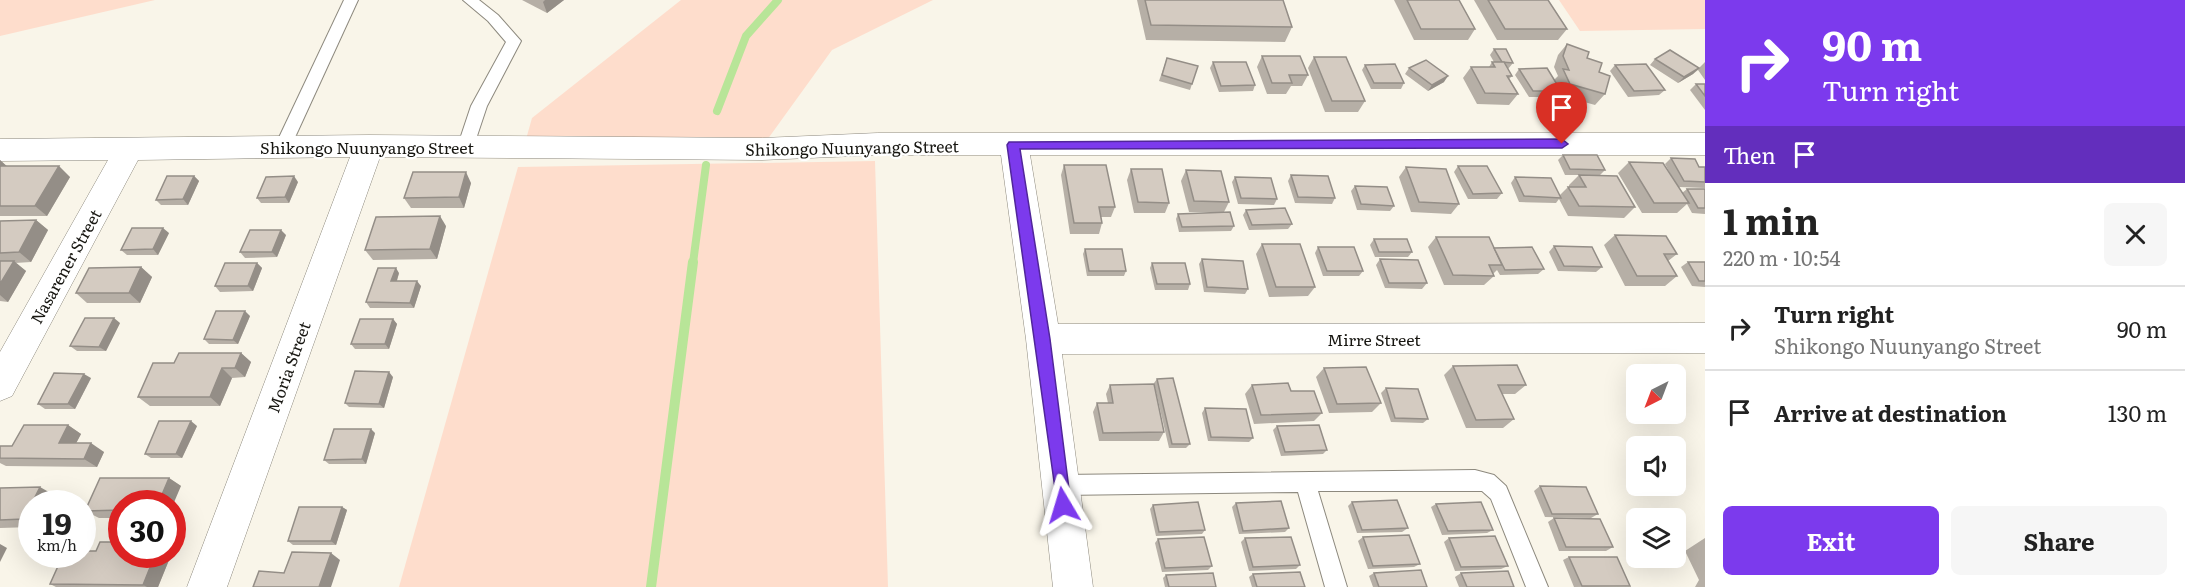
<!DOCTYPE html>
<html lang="en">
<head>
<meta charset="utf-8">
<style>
  body { margin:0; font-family:Literata,serif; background:#f6f6f6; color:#222; height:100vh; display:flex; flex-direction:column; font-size:22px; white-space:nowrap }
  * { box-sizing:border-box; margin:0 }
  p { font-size:20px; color:#767676 }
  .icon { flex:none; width:33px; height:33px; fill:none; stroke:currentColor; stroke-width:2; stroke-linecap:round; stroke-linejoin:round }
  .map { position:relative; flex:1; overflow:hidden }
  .drawer { display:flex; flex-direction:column; background:#fff; width:480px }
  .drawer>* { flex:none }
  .top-card { background:#7c3aed; color:#fff; overflow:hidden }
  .needle { width:39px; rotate:222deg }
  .buttons { position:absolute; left:1626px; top:364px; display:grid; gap:12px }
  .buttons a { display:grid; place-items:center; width:60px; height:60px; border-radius:9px; background:#fff; box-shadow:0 6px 24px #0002; font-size:30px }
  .speed { position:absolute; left:18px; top:490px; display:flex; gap:12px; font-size:30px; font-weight:700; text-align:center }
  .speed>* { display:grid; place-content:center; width:78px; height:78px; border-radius:50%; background:#fff; box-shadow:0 6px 24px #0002; line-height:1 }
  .speed small { font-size:15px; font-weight:400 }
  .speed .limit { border:9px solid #d22; background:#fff; color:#111 }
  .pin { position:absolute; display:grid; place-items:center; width:51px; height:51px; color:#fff; margin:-62px -26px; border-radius:50% 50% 50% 0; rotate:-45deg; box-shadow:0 0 6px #0007 }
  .pin .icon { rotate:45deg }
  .me { position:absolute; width:66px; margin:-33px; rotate:353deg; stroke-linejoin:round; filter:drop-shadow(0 0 4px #0008) }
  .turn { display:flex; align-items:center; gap:21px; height:126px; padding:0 18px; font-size:27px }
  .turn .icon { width:78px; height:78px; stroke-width:2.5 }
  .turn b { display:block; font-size:42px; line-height:51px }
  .then { display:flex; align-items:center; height:57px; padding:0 18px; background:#0003; gap:12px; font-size:22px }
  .round { display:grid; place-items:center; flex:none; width:63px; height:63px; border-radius:9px; background:#f6f6f6 }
  .summary { display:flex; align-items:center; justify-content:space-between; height:102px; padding:0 18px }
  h1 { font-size:36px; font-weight:700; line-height:45px }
  .action { display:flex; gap:12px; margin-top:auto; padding:12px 18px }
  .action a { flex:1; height:69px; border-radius:9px; background:#7c3aed; color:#fff; font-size:24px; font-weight:700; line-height:69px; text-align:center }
  .action a+a { background:#f6f6f6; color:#222 }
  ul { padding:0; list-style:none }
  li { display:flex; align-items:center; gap:18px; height:84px; padding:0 18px; border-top:2px solid #e0e0e0 }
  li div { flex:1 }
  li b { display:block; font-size:22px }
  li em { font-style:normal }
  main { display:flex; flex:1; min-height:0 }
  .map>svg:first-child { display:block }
  .green { fill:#feddcc }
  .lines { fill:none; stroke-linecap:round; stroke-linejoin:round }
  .stream-far1 { stroke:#b8e598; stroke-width:8 }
  .stream { stroke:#b8e598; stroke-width:10 }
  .lane-casing { stroke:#8d897e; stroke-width:2 }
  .street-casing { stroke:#8d897e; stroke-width:1 }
  .lane { fill:#fff; fill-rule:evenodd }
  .street { fill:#fff; fill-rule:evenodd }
  .wall { fill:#b6afa6 }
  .shaded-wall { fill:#948e87 }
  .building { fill:#d4cbc1; stroke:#948e87; stroke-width:1.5 }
  .route { fill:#7c3aed; stroke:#51269a; stroke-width:1.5 }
  .labels { text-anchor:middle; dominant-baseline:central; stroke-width:5; stroke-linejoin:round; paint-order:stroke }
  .street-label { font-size:16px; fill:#171611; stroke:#fff }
</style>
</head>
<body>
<main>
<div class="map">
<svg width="1705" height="587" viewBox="0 0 1705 587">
  <rect width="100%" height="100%" fill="#f9f5e9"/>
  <g class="green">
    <polygon points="0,0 155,0 0,36"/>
    <polygon points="681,0 933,0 832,50 762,147 523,150 532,118"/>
    <polygon points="1559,0 1705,0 1705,29 1580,31"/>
    <polygon points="875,161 888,587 399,587 518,167"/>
  </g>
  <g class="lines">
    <g class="stream-far1">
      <polyline points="717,111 746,36 778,0"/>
      <polyline points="693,263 706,165"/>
    </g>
    <polyline class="stream" points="651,587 693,262"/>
    <g class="lane-casing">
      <g id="lane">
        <polygon points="344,0 358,0 291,146 289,150 277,150 275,146"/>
        <polygon points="463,0 479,0 498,15 521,41 487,106 473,148 471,152 459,152 457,148 471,106 506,42 488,21"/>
        <polygon points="1475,470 1494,475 1506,486 1548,587 1526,587 1491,499 1482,491 1318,491 1347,587 1325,587 1298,492 1061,495 1054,492 1051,485 1054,478 1061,475"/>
      </g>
    </g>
    <g class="street-casing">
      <polygon id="street" points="878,133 1705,133 1705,155 1030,155 1058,324 1705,323 1705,353 1062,354 1093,587 1053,587 1026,339 1001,155 878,155 762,160 380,157 227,587 187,587 350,157 138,160 12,396 0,401 0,352 108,160 0,161 0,139 369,135 762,138"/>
    </g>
    <use href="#lane" class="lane"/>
    <use href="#street" class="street"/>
  </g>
  <g class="wall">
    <polygon points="522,0 564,0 547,13"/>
    <polygon points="1137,0 1283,0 1292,27 1285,42 1146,40"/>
    <polygon points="1394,0 1459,0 1475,29 1468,40 1414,40"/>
    <polygon points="1474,0 1548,0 1567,29 1558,40 1497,40"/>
    <polygon points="1567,44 1587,58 1599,72 1605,94 1595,105 1560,95 1559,93 1556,97 1529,97 1515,75 1519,69 1554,80 1558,76 1554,67 1558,55"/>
    <polygon points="1494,49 1513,63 1508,69 1512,76 1509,79 1518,94 1509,105 1477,104 1463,78 1471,67 1489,67 1492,62 1494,62 1490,55"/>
    <polygon points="1262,56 1308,75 1302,86 1291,86 1286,94 1267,94 1257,67"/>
    <polygon points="1314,57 1365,101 1358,112 1325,112 1308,68"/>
    <polygon points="1167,58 1192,84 1190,90 1159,81"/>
    <polygon points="1655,59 1699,68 1705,62 1705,80 1698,70 1693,74 1678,83 1650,65"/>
    <polygon points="1213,62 1255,85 1253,91 1219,92 1210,68"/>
    <polygon points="1365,65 1404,83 1401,89 1371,89 1362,70"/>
    <polygon points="1615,65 1665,90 1659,95 1628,97 1610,71"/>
    <polygon points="1409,68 1444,82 1428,91 1405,74"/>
    <polygon points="1696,84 1705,84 1705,110 1690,90"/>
    <polygon points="1563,155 1605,170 1600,175 1635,207 1624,218 1568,216 1559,199 1556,203 1519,202 1511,183 1515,177 1560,195 1568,187 1569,187 1569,185 1579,175 1565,175 1558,160"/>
    <polygon points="1671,158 1699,167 1705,167 1705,188 1679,187 1682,193 1687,189 1705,189 1705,214 1692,213 1687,204 1677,213 1642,213 1618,173 1629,162 1671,175 1665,164"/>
    <polygon points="0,160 6,166 70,177 47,216 0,216"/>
    <polygon points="1064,165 1115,207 1111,217 1101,217 1102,223 1099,234 1070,234 1061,175"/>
    <polygon points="1458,166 1502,193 1497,199 1468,199 1454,172"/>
    <polygon points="1406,167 1459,204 1451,214 1411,212 1399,177"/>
    <polygon points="1131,169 1169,203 1165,213 1134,213 1127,180"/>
    <polygon points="1186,170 1229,202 1224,212 1189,212 1181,181"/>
    <polygon points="1291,175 1335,198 1332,204 1295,203 1288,181"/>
    <polygon points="194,176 199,181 188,205 161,205 156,200"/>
    <polygon points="1235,177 1277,199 1274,205 1238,204 1232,182"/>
    <polygon points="298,182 289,203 261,203 257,198"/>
    <polygon points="471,183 464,208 411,208 404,198"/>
    <polygon points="1355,186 1394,206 1390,211 1357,210 1351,191"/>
    <polygon points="1246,210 1292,224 1288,229 1249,230 1243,215"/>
    <polygon points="1178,214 1234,226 1231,231 1179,232 1176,219"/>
    <polygon points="36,220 48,230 31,262 15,263 26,271 8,302 0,301 0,221"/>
    <polygon points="446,226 437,259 373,260 365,250"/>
    <polygon points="169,233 158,255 127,255 121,250"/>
    <polygon points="286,235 277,257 245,258 240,252"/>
    <polygon points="1615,235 1677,254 1668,261 1677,276 1665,286 1625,286 1604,245"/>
    <polygon points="1436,237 1494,248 1544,269 1538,274 1500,275 1497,270 1493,274 1494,276 1484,285 1444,285 1428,247"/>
    <polygon points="1374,239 1412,252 1408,257 1375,257 1370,245"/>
    <polygon points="1262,244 1315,287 1308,296 1269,297 1256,254"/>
    <polygon points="1554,246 1602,267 1596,272 1558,271 1549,252"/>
    <polygon points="1318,247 1363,271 1359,276 1323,276 1315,253"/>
    <polygon points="1085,249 1126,271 1124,276 1087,276 1083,254"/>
    <polygon points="1202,259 1248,289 1245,294 1204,292 1199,264"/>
    <polygon points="1380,259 1427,283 1422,289 1385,288 1376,265"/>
    <polygon points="1688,262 1705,262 1705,287 1692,286 1681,267"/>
    <polygon points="257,263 262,268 253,291 220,292 215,286"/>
    <polygon points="1152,263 1190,284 1188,290 1155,290 1150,268"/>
    <polygon points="141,267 152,277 140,303 87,303 76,293"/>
    <polygon points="399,273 397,281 421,286 414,308 370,308 366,302"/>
    <polygon points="250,316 238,344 209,344 204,339"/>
    <polygon points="393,319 397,324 389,349 355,349 351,344"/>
    <polygon points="120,323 106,351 77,351 70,346"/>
    <polygon points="241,353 251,362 245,377 232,378 220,406 150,406 138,397 174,363"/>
    <polygon points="1453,366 1526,385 1515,394 1502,394 1514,419 1503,428 1466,428 1444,375"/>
    <polygon points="1324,368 1381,403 1372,412 1329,413 1316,377"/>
    <polygon points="393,377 384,408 349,407 345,403"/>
    <polygon points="91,378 75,409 45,409 38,404"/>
    <polygon points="1157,379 1190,444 1186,448 1169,448 1154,383"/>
    <polygon points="1110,385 1164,432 1159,441 1099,441 1093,412 1097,403 1108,403 1106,394"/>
    <polygon points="1252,385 1291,391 1322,413 1314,421 1254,424 1245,394"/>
    <polygon points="1386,388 1428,419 1423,423 1391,422 1381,393"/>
    <polygon points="1205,408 1253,438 1249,442 1208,441 1202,413"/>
    <polygon points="68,425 81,434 76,443 104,452 97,467 6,466 0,463 0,446 12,446"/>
    <polygon points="197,426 182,458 151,458 145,454"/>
    <polygon points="1277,426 1327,450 1323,454 1281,456 1273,430"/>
    <polygon points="375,433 366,464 329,464 324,460"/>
    <polygon points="169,478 181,486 122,504 122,518 99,518 85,511"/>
    <polygon points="1540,486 1598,514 1591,518 1545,517 1534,491"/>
    <polygon points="0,488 54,495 50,504 32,504 32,527 0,528"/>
    <polygon points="1352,502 1408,528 1402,532 1357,533 1348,506"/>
    <polygon points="1236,503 1289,528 1285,532 1239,534 1232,507"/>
    <polygon points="1436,504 1493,530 1487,533 1442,535 1431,507"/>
    <polygon points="1153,505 1205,530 1202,534 1156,536 1150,509"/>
    <polygon points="342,507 347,510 336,545 293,545 288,541"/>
    <polygon points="1554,518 1613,547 1606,551 1559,551 1548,522"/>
    <polygon points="1363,537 1420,564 1414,567 1368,569 1358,541"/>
    <polygon points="1245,538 1300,565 1296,569 1249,571 1241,542"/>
    <polygon points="1449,538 1508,566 1501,569 1455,571 1444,542"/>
    <polygon points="1705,538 1705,587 1695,587 1699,580 1685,551"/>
    <polygon points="1158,539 1212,566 1208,570 1162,572 1155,543"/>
    <polygon points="171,555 158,587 56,587 50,584"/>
    <polygon points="1569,557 1630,586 1574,587 1563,560"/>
    <polygon points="1374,573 1427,587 1373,587 1369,576"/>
    <polygon points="1461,573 1514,587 1459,587 1455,577"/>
    <polygon points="1253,574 1305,587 1252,587 1249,577"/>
    <polygon points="1166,575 1216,587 1165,587 1163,578"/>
  </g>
  <g class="shaded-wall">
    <polygon points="545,0 564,0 547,13 543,2"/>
    <polygon points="1699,68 1693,74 1678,83 1684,77"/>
    <polygon points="1448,76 1444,82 1428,91 1432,85"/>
    <polygon points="0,160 9,168 0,182"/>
    <polygon points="59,166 70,177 47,216 35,206"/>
    <polygon points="466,172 471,183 464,208 459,197"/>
    <polygon points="194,176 199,181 188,205 183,199"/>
    <polygon points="294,176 298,182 289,203 285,197"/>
    <polygon points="440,216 446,226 437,259 430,249"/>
    <polygon points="36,220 48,230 31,262 19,252"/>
    <polygon points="163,228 169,233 158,255 153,249"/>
    <polygon points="281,230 286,235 277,257 272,252"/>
    <polygon points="14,261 26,271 8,302 0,295 0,284"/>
    <polygon points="257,263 262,268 253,291 248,286"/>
    <polygon points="141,267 152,277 140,303 129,293"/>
    <polygon points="396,268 399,273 395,286 391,281"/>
    <polygon points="417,281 421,286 414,308 410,303"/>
    <polygon points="245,311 250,316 238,344 233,340"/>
    <polygon points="114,318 120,323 106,351 99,347"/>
    <polygon points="393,319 397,324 389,349 385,344"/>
    <polygon points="241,353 251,362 245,377 235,368"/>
    <polygon points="222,368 232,378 220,406 210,397"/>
    <polygon points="389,372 393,377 384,408 379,404"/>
    <polygon points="84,374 91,378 75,409 68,404"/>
    <polygon points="191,421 197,426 182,458 176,454"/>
    <polygon points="68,425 81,434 72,451 59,443"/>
    <polygon points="371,429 375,433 366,464 362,459"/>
    <polygon points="91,443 104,452 97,467 84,459"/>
    <polygon points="169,478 181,486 172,507 172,504 158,504"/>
    <polygon points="40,487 54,495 50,504 32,504"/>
    <polygon points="32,505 32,523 24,519"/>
    <polygon points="342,507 347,510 336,545 331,541"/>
    <polygon points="0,544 7,548 0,562"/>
    <polygon points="331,553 340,560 331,587 319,587"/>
    <polygon points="155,555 171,555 158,587 147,587 143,585"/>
  </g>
  <g class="building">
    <polygon points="1145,0 1283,0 1292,27 1151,25"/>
    <polygon points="1407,0 1459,0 1475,29 1421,29"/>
    <polygon points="1488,0 1548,0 1567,29 1505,29"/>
    <polygon points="1567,44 1589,52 1587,58 1602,63 1599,72 1610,76 1605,94 1570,84 1563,69 1569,70 1563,56"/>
    <polygon points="1494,49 1506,49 1513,63 1502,62"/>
    <polygon points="1670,50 1699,68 1684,77 1655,59"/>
    <polygon points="1262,56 1300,56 1308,75 1289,75 1292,83 1272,83"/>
    <polygon points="1314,57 1346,57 1365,101 1332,101"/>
    <polygon points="1167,58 1198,66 1192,84 1162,75"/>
    <polygon points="1426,60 1448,76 1432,85 1409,68"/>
    <polygon points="1213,62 1246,62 1255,85 1221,86"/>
    <polygon points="1492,62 1504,62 1512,76 1507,76 1518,94 1485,93 1471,67 1495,67"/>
    <polygon points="1395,64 1404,83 1374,83 1365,65"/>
    <polygon points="1646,64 1665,90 1634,91 1615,65"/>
    <polygon points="1547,68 1561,91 1533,91 1519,69"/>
    <polygon points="1696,84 1705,84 1705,96"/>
    <polygon points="1563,155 1597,155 1605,170 1570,169"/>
    <polygon points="1671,158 1695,159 1699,167 1705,167 1705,182 1684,181"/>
    <polygon points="1629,162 1663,163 1689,203 1654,203"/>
    <polygon points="1064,165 1106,165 1115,207 1099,207 1102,223 1074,223"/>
    <polygon points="1,166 59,166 35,206 0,206 0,167"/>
    <polygon points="1458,166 1487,166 1502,193 1473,194"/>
    <polygon points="1406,167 1446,169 1459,204 1419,202"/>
    <polygon points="1131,169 1162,169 1169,203 1138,202"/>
    <polygon points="1186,170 1221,171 1229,202 1194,201"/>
    <polygon points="413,172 466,172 459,197 404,198"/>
    <polygon points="1291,175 1328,176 1335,198 1298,197"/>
    <polygon points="1579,175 1617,176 1635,207 1579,206 1568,187 1586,187"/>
    <polygon points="167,176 194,176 183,199 156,200"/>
    <polygon points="294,176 285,197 257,198 266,177"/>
    <polygon points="1235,177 1271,178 1277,199 1241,198"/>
    <polygon points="1515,177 1551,178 1561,198 1524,196"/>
    <polygon points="1355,186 1387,187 1394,206 1361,204"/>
    <polygon points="1687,189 1705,189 1705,208 1698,208"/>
    <polygon points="1285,208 1292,224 1252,225 1246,210"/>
    <polygon points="1230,212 1234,226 1182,227 1178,214"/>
    <polygon points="440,216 430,249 365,250 376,217"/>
    <polygon points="36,220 19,252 0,253 0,221"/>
    <polygon points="132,228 163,228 153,249 121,250"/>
    <polygon points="250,230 281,230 272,252 240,252"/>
    <polygon points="1615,235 1666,236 1677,254 1664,254 1677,276 1637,276"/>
    <polygon points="1436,237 1489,237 1502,265 1489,265 1494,276 1453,275"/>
    <polygon points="1374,239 1407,239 1412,252 1379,252"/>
    <polygon points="1262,244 1300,244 1315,287 1276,287"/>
    <polygon points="1554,246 1592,247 1602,267 1564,266"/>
    <polygon points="1318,247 1354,247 1363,271 1327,271"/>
    <polygon points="1532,247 1544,269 1505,270 1494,248"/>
    <polygon points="1085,249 1122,249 1126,271 1089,271"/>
    <polygon points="1202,259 1243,261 1248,289 1207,287"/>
    <polygon points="1380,259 1418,260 1427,283 1389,283"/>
    <polygon points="0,261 14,261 0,284"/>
    <polygon points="1688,262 1705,262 1705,281 1699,281"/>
    <polygon points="225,263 257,263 248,286 215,286"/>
    <polygon points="1152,263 1185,263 1190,284 1157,284"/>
    <polygon points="141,267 129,293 76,293 89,268"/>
    <polygon points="378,268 396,268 391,281 417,281 410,303 366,302"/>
    <polygon points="216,311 245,311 233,340 204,339"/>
    <polygon points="85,318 114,318 99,347 70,346"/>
    <polygon points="360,319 393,319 385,344 351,344"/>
    <polygon points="179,353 241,353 235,368 222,368 210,397 138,397 153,363 174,363"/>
    <polygon points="1517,365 1526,385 1498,385 1514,419 1476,420 1453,366"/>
    <polygon points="1366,367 1381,403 1337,404 1324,368"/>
    <polygon points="355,371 389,372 379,404 345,403"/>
    <polygon points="54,373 84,374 68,404 38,404"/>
    <polygon points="1173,378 1190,444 1172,444 1157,379"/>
    <polygon points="1288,383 1291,391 1314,391 1322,413 1261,415 1252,385"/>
    <polygon points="1154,384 1164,432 1103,433 1097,403 1113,403 1110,385"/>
    <polygon points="1386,388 1418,389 1428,419 1395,418"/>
    <polygon points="1205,408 1246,409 1253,438 1211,437"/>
    <polygon points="159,421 191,421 176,454 145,454"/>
    <polygon points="24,425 68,425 59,443 91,443 84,459 0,458 0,446 12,446"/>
    <polygon points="1319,425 1327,450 1285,452 1277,426"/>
    <polygon points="334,429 371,429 362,459 324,460"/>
    <polygon points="100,478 169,478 158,504 122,504 122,510 85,511"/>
    <polygon points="1540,486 1586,487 1598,514 1552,514"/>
    <polygon points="40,487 24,519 0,520 0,488"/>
    <polygon points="1397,500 1408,528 1362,530 1352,502"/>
    <polygon points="1281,501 1289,528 1243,531 1236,503"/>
    <polygon points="1198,502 1205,530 1159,532 1153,505"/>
    <polygon points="1481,502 1493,530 1448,531 1436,504"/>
    <polygon points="299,507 342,507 331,541 288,541"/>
    <polygon points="1554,518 1600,519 1613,547 1566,547"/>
    <polygon points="1409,535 1420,564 1373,566 1363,537"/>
    <polygon points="1495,536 1508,566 1461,567 1449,538"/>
    <polygon points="1204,537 1212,566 1165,568 1158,539"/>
    <polygon points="1291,537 1300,565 1253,567 1245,538"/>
    <polygon points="100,542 122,542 122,555 155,555 143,585 50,584 63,555 82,555 82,551 96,551"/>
    <polygon points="292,552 331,553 319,587 253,587 259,571 284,573"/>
    <polygon points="1569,557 1617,557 1630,586 1582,586"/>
    <polygon points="1421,570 1427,587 1379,587 1374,573"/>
    <polygon points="1508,571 1514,587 1467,587 1461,573"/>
    <polygon points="1300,572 1305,587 1257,587 1253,574"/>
    <polygon points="1213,573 1216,587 1169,587 1166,575"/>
  </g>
  <polygon class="route" points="1562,139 1568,144 1562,148 1020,149 1050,339 1071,505 1069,510 1063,513 1058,510 1007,145 1009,142"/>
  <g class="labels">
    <g class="street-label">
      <text x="367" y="147">Shikongo Nuunyango Street</text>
      <text transform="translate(852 147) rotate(-1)">Shikongo Nuunyango Street</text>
      <text transform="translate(65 266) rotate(-61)">Nasarener Street</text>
      <text x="1374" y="339">Mirre Street</text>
      <text transform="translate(288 367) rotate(-70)">Moria Street</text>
    </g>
  </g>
</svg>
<div class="buttons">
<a><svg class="needle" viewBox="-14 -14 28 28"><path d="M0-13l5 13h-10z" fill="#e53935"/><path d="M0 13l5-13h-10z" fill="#767676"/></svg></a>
<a><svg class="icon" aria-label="sound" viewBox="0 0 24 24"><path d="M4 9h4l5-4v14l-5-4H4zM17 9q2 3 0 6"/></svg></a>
<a><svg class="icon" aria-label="layers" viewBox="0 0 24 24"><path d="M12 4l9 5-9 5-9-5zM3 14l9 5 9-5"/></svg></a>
</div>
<div class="speed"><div>19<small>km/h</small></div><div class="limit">30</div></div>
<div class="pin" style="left:1562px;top:144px;background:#d93025"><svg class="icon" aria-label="arrive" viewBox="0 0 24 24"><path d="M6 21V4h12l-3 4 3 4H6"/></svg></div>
<svg class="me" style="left:1063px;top:505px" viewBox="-20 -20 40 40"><path d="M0-17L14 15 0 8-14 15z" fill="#7c3aed" stroke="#fff" stroke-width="4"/></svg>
</div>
<section class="drawer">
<div class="top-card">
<div class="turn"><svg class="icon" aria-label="right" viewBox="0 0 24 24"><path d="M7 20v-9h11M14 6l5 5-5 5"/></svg><div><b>90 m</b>Turn right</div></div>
<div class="then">Then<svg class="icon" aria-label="arrive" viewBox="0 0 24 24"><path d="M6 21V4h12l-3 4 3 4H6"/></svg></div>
</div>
<div class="summary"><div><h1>1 min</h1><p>220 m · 10:54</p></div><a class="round"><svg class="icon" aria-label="close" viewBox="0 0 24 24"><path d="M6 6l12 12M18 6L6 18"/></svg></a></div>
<ul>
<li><svg class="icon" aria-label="right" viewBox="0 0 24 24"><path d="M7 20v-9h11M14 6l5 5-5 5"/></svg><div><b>Turn right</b><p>Shikongo Nuunyango Street</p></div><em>90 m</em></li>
<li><svg class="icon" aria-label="arrive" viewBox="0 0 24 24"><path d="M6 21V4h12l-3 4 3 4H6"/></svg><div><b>Arrive at destination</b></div><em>130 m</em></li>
</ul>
<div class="action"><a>Exit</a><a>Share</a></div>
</section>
</main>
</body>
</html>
